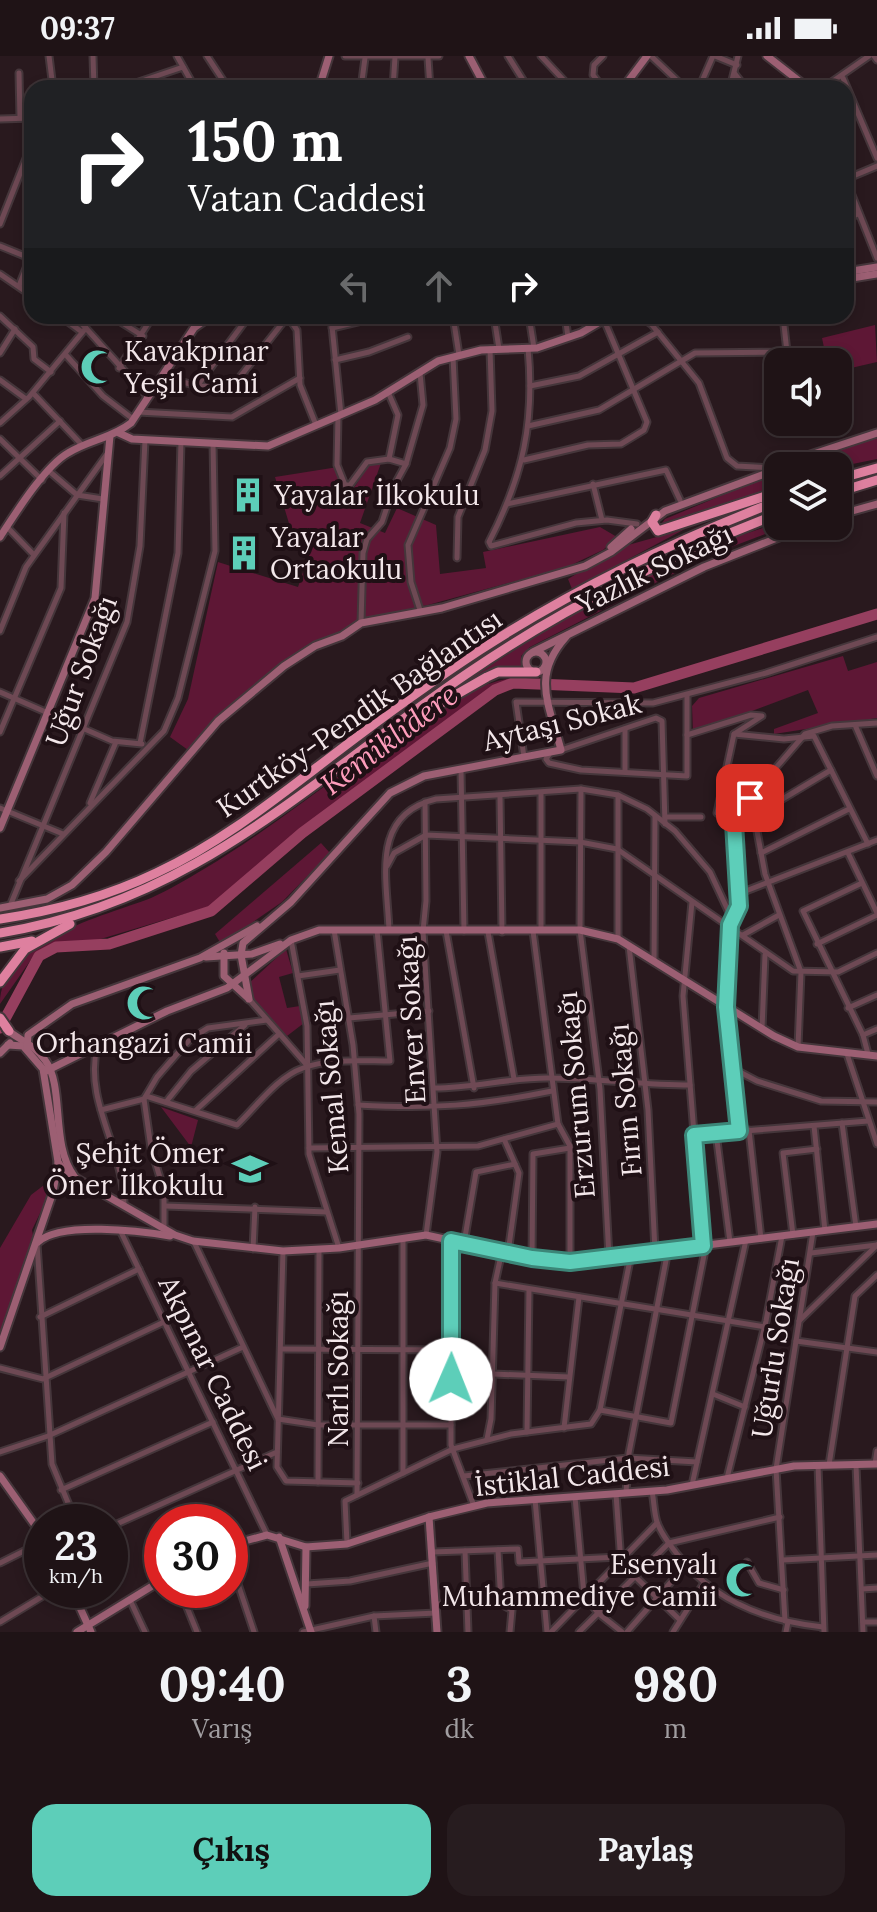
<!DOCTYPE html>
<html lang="tr">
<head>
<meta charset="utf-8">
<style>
  body { margin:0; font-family:Lora,serif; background:#271c1f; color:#f1f3f6; height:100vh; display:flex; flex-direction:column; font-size:30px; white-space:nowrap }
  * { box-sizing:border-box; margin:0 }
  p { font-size:26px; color:#a19ea1 }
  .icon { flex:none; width:44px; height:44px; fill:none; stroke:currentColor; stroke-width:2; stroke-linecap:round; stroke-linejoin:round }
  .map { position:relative; height:1576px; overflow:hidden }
  .panel { display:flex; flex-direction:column; background:#1f1316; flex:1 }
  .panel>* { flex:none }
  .hud { position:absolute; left:24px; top:24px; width:830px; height:244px; border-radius:24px; box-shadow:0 4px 12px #0003,0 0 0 2px #3c3235; background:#202124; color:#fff; overflow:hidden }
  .buttons { position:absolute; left:764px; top:292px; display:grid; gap:16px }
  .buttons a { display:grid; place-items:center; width:88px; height:88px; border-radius:16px; background:#1f1316; box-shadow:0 4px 12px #0003,0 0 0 2px #3c3235; font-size:40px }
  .speed { position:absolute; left:24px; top:1448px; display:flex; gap:16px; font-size:40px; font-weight:700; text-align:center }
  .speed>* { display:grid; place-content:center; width:104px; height:104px; border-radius:50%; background:#1f1316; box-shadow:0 4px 12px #0003,0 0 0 2px #3c3235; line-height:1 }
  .speed small { font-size:20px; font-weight:400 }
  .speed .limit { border:12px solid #d22; background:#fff; color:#111 }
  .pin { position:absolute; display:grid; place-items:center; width:68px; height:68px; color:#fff; margin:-34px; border-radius:16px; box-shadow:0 4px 12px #0006 }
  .me { position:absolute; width:88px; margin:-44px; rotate:1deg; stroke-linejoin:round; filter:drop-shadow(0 0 6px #0008) }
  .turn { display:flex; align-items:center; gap:28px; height:168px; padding:0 32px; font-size:36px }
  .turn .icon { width:104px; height:104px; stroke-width:2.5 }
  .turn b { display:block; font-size:56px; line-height:68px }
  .lanes { display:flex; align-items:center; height:76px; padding:0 32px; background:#0003; justify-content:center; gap:40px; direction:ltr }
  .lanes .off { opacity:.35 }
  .eta { display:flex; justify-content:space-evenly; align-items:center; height:136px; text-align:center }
  .eta b { font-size:48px; font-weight:700; line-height:56px }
  .cta { display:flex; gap:16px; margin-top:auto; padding:16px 32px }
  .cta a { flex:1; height:92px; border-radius:24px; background:#5dceb9; color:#111; font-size:32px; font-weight:700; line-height:92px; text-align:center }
  .cta a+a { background:#271c1f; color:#f1f3f6 }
  .status { display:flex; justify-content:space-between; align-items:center; height:56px; padding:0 40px; background:#1f1316; direction:ltr }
  .status svg { height:22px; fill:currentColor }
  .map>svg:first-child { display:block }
  .green { fill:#5e1735 }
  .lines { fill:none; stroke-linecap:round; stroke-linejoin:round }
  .river { stroke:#963f5f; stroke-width:11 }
  .street-casing { stroke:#45363b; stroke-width:9 }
  .secondary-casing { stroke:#45363b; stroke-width:11 }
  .highway-casing { stroke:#45363b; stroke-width:13 }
  .street { stroke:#6e4954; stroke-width:5 }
  .secondary { stroke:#9c5f73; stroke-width:7 }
  .highway { stroke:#de809f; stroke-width:9 }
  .route-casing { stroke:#3c8678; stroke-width:20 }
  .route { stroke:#5dceb9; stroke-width:14 }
  .labels { text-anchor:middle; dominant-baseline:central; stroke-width:8; stroke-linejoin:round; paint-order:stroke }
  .poi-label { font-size:28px; fill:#f3e7ea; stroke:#1f1015; text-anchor:start }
  .street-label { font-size:28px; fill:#f3e7ea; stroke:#1f1015 }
  .water-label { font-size:30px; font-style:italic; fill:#fe9dbc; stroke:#1f1015 }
</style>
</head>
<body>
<div class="status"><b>09:37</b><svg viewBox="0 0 49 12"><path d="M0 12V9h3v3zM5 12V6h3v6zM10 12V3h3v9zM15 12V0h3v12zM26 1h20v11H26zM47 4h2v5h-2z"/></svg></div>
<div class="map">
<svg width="877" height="1576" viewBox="0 0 877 1576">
  <rect width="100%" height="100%" fill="#29191e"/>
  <g class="green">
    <polygon points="875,269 877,306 838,315 838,306 827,306 822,282"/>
    <polygon points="877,382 877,403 838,411 793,410"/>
    <polygon points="381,407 360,467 385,477 397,452 436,469 440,518 486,512 483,496 600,471 617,481 603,494 567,511 428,549 365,562 286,603 214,662 188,694 170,681 188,643 218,506 298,531 311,493 291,474 275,421 338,411 347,434 352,435 368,410"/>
    <polygon points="778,416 778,430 662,467 665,463"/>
    <path d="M 778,466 L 778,470 L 786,470 L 710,499 L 530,591 L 521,600 L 521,611 L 492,613 L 442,640 C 530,584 622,524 720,487 C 739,479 759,474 778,466 Z"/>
    <polygon points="685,473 572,533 568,523 621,491"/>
    <polygon points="843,600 848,615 877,606 877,662 774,678 774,673 818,657 808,634 693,677 692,650 699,642"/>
    <path d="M 520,621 L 536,624 L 511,623 L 494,630 L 308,768 L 211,850 L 94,885 L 56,887 L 35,898 L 0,948 C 0,884 105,860 151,842 C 169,834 187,823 204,813 C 282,767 349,707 426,661 C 457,643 484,624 520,621 Z"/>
    <polygon points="321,787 330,797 282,846 221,888 215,878"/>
    <polygon points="286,893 293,917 279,921 287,952 300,950 304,967 287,980 250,939 248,928"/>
    <polygon points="161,1051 198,1064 191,1091"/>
    <polygon points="48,1126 51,1134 32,1174 34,1184 0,1277 0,1192 31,1139"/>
  </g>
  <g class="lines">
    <polyline class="river" points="0,972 39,900 56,891 109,888 211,855 302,777 495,634 513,627 634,632 877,558"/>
    <g class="street-casing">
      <g id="street">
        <polyline points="49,0 53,32"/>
        <polyline points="93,0 94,32"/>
        <polyline points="177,0 195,32"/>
        <polyline points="207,0 228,32"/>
        <polyline points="345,0 439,0"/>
        <polyline points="508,0 528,32"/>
        <polyline points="541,0 571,32"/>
        <polyline points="603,0 594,9 593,19 603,32"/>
        <polyline points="651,0 685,32"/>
        <polyline points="715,0 737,9"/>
        <polyline points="874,0 877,4"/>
        <polyline points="428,2 430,32"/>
        <polyline points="19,17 20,62"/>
        <polyline points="735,18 746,32"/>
        <polyline points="843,22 877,102"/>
        <polyline points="121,32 183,11"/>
        <polyline points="361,32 365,2"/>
        <polyline points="393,32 395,1"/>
        <polyline points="699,32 713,0"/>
        <polyline points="730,32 738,0"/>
        <polyline points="823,32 869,0"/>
        <polyline points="0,63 32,62"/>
        <polyline points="846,123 877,110"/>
        <polyline points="846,124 877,202"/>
        <polyline points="846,163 858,158"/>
        <polyline points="0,168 27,100 32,102"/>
        <polyline points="0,190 32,203"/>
        <polyline points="0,218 32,240"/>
        <polyline points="19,230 32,197"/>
        <polyline points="0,260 33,291 34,303 51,316"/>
        <polyline points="60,260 82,276"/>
        <polyline points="75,260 148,341"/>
        <polyline points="111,260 143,280"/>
        <polyline points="186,260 199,268"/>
        <polyline points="331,260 341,359"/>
        <polyline points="453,260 459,299"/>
        <polyline points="494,260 499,293"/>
        <polyline points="529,260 534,292"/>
        <polyline points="565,260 568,281"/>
        <polyline points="640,260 652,269 699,327 727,402 737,410 771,412"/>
        <polyline points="288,261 297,274 300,329 316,369"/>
        <polyline points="647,264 664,260"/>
        <polyline points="332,272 383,260"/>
        <path d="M 528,292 C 535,366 523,420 489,486 L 491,490 L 576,467 L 607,464 L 637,468"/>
        <polyline points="0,297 15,273"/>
        <polyline points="65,298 103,340 133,363"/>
        <polyline points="335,304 369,296 408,281"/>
        <polyline points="119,312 153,260"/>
        <polyline points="162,320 197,330 232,331 288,260"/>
        <polyline points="0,324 26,343"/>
        <polyline points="197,330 249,260"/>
        <polyline points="530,330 579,320 658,276"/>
        <polyline points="33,337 83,390"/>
        <polyline points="138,356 232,361 300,322"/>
        <polyline points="338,360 337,409 345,429 350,429 367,406 389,403 398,359 388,336"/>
        <polyline points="0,367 29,341 86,272"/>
        <polyline points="528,370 599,354 695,297 787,296 783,260"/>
        <polyline points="0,383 42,424"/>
        <polyline points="524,404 588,389 621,388 644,374 647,366 604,264"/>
        <polyline points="406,408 423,349 420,317"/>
        <polyline points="49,415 77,439 103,443"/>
        <polyline points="0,420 60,365"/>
        <polyline points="593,428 602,464"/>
        <polyline points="507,448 666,414 680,444"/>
        <polyline points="7,471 34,499"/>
        <polyline points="457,502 458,461 485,394 492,355 490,293"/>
        <polyline points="420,554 411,526 408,489 450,392 456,363 453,301"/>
        <polyline points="361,567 363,497 367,483 382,466 394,430 406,408 389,403"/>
        <polyline points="0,575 26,511 107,398"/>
        <polyline points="0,636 112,685 142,688"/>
        <polyline points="855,669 877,720"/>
        <polyline points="625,673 625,716"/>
        <polyline points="0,676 61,532 64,457"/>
        <polyline points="734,678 784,683 814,680 868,788"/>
        <polyline points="687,679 751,659 762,660 734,678 717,757 734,767"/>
        <polyline points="140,687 178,497 181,385"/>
        <polyline points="561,694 656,662 662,665 665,768"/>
        <polyline points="550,697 546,703 549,707 581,714 687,720 687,639"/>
        <polyline points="524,701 516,646 653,647 766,617 877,581"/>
        <polyline points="461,714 464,875"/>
        <polyline points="581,733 580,874 600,1033 609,1201"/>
        <polyline points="541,738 541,874"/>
        <polyline points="618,739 618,883"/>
        <polyline points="500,741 502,876"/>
        <polyline points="751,743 765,818 801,916 798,991"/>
        <polyline points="425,746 426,845 423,875 437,1096 426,1179"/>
        <polyline points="90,747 116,686"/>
        <polyline points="0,752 63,778"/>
        <polyline points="754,760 831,714"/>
        <polyline points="665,761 701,761"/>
        <polyline points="761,797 849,753"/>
        <polyline points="848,797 877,857"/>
        <polyline points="387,810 394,797 426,779 580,786 617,793 793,915 838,916 877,897"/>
        <polyline points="19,825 164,675 178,642 215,495 213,387"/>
        <polyline points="862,827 803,855 863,979 868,998"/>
        <polyline points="738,838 877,784"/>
        <polyline points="692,846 683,940 703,1190"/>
        <polyline points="10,850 127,566 140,490 145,384"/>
        <polyline points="733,862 739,850 734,767 737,757 805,678 832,670 877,667"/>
        <polyline points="334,874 353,989 359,1058 357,1439"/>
        <path d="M 389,874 C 387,822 370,759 436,743 L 581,733 L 618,739 L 647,753 L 675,775 L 710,816 L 732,863 L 726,951 L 739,1075"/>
        <polyline points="446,875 474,1032"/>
        <polyline points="533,875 558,1068 570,1090 570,1206"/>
        <polyline points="488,876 514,1023"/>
        <polyline points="743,879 779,859"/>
        <polyline points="291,884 307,970 309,1098 339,1192"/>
        <polyline points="817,888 877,859"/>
        <polyline points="629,890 648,1054 655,1195"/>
        <polyline points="654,906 655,760"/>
        <polyline points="298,920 340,914"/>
        <polyline points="249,943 306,1008"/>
        <polyline points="848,952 877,939"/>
        <polyline points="349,962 429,955"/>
        <polyline points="762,973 765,899"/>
        <polyline points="863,979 877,973"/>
        <path d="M 97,991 C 84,1046 124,1094 124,1148"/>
        <polyline points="847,998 877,1088"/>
        <polyline points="732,1012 757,1025 821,1045 877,1046"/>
        <path d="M 435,1032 C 473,1032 509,1022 547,1022 C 594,1022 642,1029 690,1029"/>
        <path d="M 146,1040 L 237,1069 C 256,1051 277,1021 303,1012 C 329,1002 363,1005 390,1005 L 377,874"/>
        <polyline points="166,1046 191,1015 245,969"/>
        <path d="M 358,1049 C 433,1053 478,1050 552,1035"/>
        <polyline points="101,1054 144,1043"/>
        <polyline points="195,1055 279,978"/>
        <polyline points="842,1067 856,1171"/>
        <polyline points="814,1070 825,1175"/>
        <polyline points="749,1074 761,1183"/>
        <polyline points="716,1077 730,1186"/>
        <polyline points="694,1079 868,1065"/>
        <polyline points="504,1083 519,1117 508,1197"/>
        <polyline points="309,1092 478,1090 558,1068"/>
        <polyline points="165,1150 327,1156"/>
        <polyline points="164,1172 164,1135 151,1092 144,1043 157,1021 190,983 208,972 267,964"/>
        <polyline points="120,1174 267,1479"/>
        <polyline points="793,1179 783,1097 817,1093"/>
        <polyline points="403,1182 403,1417"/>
        <polyline points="451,1185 451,1389 474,1450"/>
        <polyline points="194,1186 277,1361"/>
        <polyline points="464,1187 476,1116 515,1108"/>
        <polyline points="37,1188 52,1408 76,1466"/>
        <polyline points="253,1193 255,1151"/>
        <polyline points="283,1195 277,1411 286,1425 358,1427"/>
        <polyline points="811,1197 877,1189"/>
        <polyline points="532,1202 533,1098 570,1092"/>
        <polyline points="495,1227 765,1271"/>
        <polyline points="40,1261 139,1213"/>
        <polyline points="799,1265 877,1189"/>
        <polyline points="796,1285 877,1296"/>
        <polyline points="281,1293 452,1294"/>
        <polyline points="0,1312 43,1323 164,1266"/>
        <polyline points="493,1318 569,1321"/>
        <polyline points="713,1338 745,1351"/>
        <polyline points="600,1354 671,1367 706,1189"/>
        <polyline points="278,1363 318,1369 451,1369"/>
        <polyline points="564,1372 579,1241"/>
        <polyline points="527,1376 529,1233"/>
        <polyline points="487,1383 491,1363 495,1227 502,1195"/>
        <polyline points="0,1396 48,1380 243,1291"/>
        <polyline points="875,1408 877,1395"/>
        <polyline points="818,1409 824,1576"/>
        <polyline points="829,1409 855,1240 877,1219"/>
        <polyline points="856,1409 863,1576"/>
        <polyline points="464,1420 628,1402 697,1406"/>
        <polyline points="727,1422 766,1265 782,1180"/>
        <polyline points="318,1426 319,1193"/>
        <polyline points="692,1429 746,1184"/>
        <polyline points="61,1434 213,1366"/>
        <path d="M 652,1435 C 654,1445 654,1457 657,1466 C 661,1478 670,1489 677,1498 C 713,1545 766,1565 823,1571"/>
        <polyline points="626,1436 629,1397 668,1194"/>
        <polyline points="616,1438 621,1507 680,1564"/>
        <polyline points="575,1441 584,1539 598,1557 622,1576"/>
        <polyline points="535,1443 547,1576"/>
        <polyline points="110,1471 277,1396"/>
        <polyline points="347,1487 345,1445 453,1393 511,1378 591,1368 600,1354 631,1199"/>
        <polyline points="498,1494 501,1548"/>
        <polyline points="465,1495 468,1576"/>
        <polyline points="432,1496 518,1493 519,1506 619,1501"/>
        <polyline points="230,1504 254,1576"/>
        <polyline points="783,1504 877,1499"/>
        <polyline points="747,1506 759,1527 784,1534"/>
        <polyline points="0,1507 42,1486"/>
        <polyline points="307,1528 350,1525 433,1507"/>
        <polyline points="862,1533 877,1532"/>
        <polyline points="180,1534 197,1576"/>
        <polyline points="130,1544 145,1576"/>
        <polyline points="436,1548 501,1548 512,1554 510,1576"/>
        <polyline points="374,1560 376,1576"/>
        <polyline points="785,1565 776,1413 813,1176"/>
        <polyline points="0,1566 53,1534"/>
        <polyline points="863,1566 877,1566"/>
        <polyline points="303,1576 374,1560 436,1557"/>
        <polyline points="551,1576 657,1467"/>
        <polyline points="579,1576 669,1487 780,1461"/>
        <polyline points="627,1576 686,1509"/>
        <polyline points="673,1576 704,1527"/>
        <polyline points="786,1576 788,1566"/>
      </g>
    </g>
    <g class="secondary-casing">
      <g id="secondary">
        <polyline points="469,0 486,32"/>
        <polyline points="767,0 808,32"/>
        <polyline points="319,32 329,0"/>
        <polyline points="623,32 647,0"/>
        <polyline points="846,216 877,211"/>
        <polyline points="846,223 877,218"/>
        <polyline points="119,377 132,383 268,390 375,344 438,305 481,294 537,292 581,277 610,260"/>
        <polyline points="774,411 877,377"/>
        <polyline points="838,459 877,448"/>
        <path d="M 0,481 C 15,458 45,410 68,397 C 89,384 112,382 131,367 L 194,272 L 211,260"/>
        <polyline points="611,491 631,473"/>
        <circle cx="536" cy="606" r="10"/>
        <polyline points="533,596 704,511 807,470"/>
        <polyline points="0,772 95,542 110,380"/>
        <polyline points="0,852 47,843 72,829 106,796 218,665 284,610 315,590 342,580 361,567 442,552 585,510 611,496 665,455 778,413"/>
        <polyline points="224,897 224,920 248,942"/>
        <polyline points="206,901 252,898 280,888"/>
        <path d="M 249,943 L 241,899 L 243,887 L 291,846 L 390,737 L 424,720 L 561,694 C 549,648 531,620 566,581"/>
        <path d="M 6,973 C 19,984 35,989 45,1004 C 65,1031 50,1088 74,1120"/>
        <polyline points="8,989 23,990 43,1013 58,1106 65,1116 175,1179 193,1185 283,1195 339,1192 426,1179 532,1202 570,1206 877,1168"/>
        <polyline points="27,993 28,979 72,948 200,902 257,870"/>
        <polyline points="0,997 10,987"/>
        <polyline points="44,1016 167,955 227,932 291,884 319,874 580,874 618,883 774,980 798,991 877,1000"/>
        <path d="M 38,1186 C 60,1165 141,1175 170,1180"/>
        <polyline points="0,1291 53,1136 58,1107"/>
        <polyline points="0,1420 42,1479"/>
        <polyline points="429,1461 437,1576"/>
        <polyline points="279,1481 311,1576"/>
        <polyline points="230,1489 267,1479 306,1491 347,1488 429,1461 487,1447 667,1434 794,1410 877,1408"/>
        <polyline points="72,1534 91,1576"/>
        <polyline points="305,1550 306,1491"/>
        <polyline points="77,1576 162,1524"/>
      </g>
    </g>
    <g class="highway-casing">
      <g id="highway">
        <polyline points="838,423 877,412"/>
        <polyline points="838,436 877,424"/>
        <polyline points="656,459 652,466 658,475 778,436"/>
        <polyline points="396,673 487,621 498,616 536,616"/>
        <path d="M 0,863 C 54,855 106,841 156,817 C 223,786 279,740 337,696 C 384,660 431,626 480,594 C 574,533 674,485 778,445"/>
        <path d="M 0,877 C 198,845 313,721 471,615 C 566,550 671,499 778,458"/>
        <polyline points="0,891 32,885"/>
        <polyline points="0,926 25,893 70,868"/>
        <polyline points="0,962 9,975"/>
      </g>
    </g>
    <use href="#street" class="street"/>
    <use href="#secondary" class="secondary"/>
    <use href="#highway" class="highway"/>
  </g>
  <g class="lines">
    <g class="route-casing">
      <polyline id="route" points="451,1323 451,1185 532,1202 570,1206 703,1190 694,1079 739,1075 726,951 730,869 739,850 734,767 750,742"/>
    </g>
    <use href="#route" class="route"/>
  </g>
  <defs>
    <g id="mosque-bare" transform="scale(2.76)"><path d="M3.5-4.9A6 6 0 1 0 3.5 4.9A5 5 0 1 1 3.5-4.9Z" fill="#5dceb9" stroke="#1f1015" stroke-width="2.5" paint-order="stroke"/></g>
    <g id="building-bare" transform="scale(2.76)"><path d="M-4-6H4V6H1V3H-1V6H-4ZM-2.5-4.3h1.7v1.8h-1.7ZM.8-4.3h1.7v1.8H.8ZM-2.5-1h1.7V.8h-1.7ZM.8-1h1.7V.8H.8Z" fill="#5dceb9" stroke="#1f1015" stroke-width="2.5" paint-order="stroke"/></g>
    <g id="school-bare" transform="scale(2.76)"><path d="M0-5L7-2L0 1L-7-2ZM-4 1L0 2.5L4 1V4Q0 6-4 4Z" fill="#5dceb9" stroke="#1f1015" stroke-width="2.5" paint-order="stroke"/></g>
  </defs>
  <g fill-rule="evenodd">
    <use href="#mosque-bare" x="98" y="311"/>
    <use href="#building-bare" x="248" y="439"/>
    <use href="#building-bare" x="244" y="497"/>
    <use href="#mosque-bare" x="144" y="947"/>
    <use href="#school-bare" x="250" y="1113"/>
    <use href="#mosque-bare" x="743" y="1524"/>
  </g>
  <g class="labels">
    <g class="poi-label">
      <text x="124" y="295">Kavakpınar<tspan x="124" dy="32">Yeşil Cami</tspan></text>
      <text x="274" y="439">Yayalar İlkokulu</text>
      <text x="270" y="481">Yayalar<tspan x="270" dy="32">Ortaokulu</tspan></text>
      <text x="144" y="987" text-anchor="middle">Orhangazi Camii</text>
      <text x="224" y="1097" text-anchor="end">Şehit Ömer<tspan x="224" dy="32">Öner İlkokulu</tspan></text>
      <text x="717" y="1508" text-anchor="end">Esenyalı<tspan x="717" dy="32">Muhammediye Camii</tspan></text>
    </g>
    <g class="street-label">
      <text transform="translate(654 513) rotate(-26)">Yazlık Sokağı</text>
      <text transform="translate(81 615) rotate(-70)">Uğur Sokağı</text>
      <text transform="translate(359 657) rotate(-35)">Kurtköy-Pendik Bağlantısı</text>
      <text transform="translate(562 666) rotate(-14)">Aytaşı Sokak</text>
      <text transform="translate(411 964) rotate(-93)">Enver Sokağı</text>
      <text transform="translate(331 1031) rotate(-95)">Kemal Sokağı</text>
      <text transform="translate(576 1039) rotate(-95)">Erzurum Sokağı</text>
      <text transform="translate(625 1044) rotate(-95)">Fırın Sokağı</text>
      <text transform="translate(775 1292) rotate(-81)">Uğurlu Sokağı</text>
      <text transform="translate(338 1313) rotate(-90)">Narlı Sokağı</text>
      <text transform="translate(213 1317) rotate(64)">Akpınar Caddesi</text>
      <text transform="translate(572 1420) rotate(-6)">İstiklal Caddesi</text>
    </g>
    <g class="water-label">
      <text transform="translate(389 683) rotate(-37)">Kemiklidere</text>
    </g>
  </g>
</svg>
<div class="buttons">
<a><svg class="icon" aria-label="sound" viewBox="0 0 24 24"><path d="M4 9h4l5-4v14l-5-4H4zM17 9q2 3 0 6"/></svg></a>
<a><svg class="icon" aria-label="layers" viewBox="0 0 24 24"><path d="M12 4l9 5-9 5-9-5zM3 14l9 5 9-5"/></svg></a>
</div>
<div class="speed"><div>23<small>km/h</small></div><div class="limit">30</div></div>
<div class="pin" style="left:750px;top:742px;background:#d93025"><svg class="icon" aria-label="arrive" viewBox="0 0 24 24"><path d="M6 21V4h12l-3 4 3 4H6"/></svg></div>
<svg class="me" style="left:451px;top:1323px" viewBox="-20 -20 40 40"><circle r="19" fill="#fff"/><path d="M0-13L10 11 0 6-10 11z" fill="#5dceb9"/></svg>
<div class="hud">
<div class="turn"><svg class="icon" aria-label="right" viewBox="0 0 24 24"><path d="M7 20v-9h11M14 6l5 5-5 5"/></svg><div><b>150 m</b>Vatan Caddesi</div></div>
<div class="lanes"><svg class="icon off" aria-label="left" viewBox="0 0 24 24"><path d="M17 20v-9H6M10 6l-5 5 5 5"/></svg><svg class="icon off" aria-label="ahead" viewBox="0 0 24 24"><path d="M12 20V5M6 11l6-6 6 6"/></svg><svg class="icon" aria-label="right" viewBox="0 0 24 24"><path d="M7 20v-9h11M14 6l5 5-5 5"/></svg></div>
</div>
</div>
<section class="panel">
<div class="eta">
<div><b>09:40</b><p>Varış</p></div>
<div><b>3</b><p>dk</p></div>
<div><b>980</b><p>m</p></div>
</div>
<div class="cta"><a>Çıkış</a><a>Paylaş</a></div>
</section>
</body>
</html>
